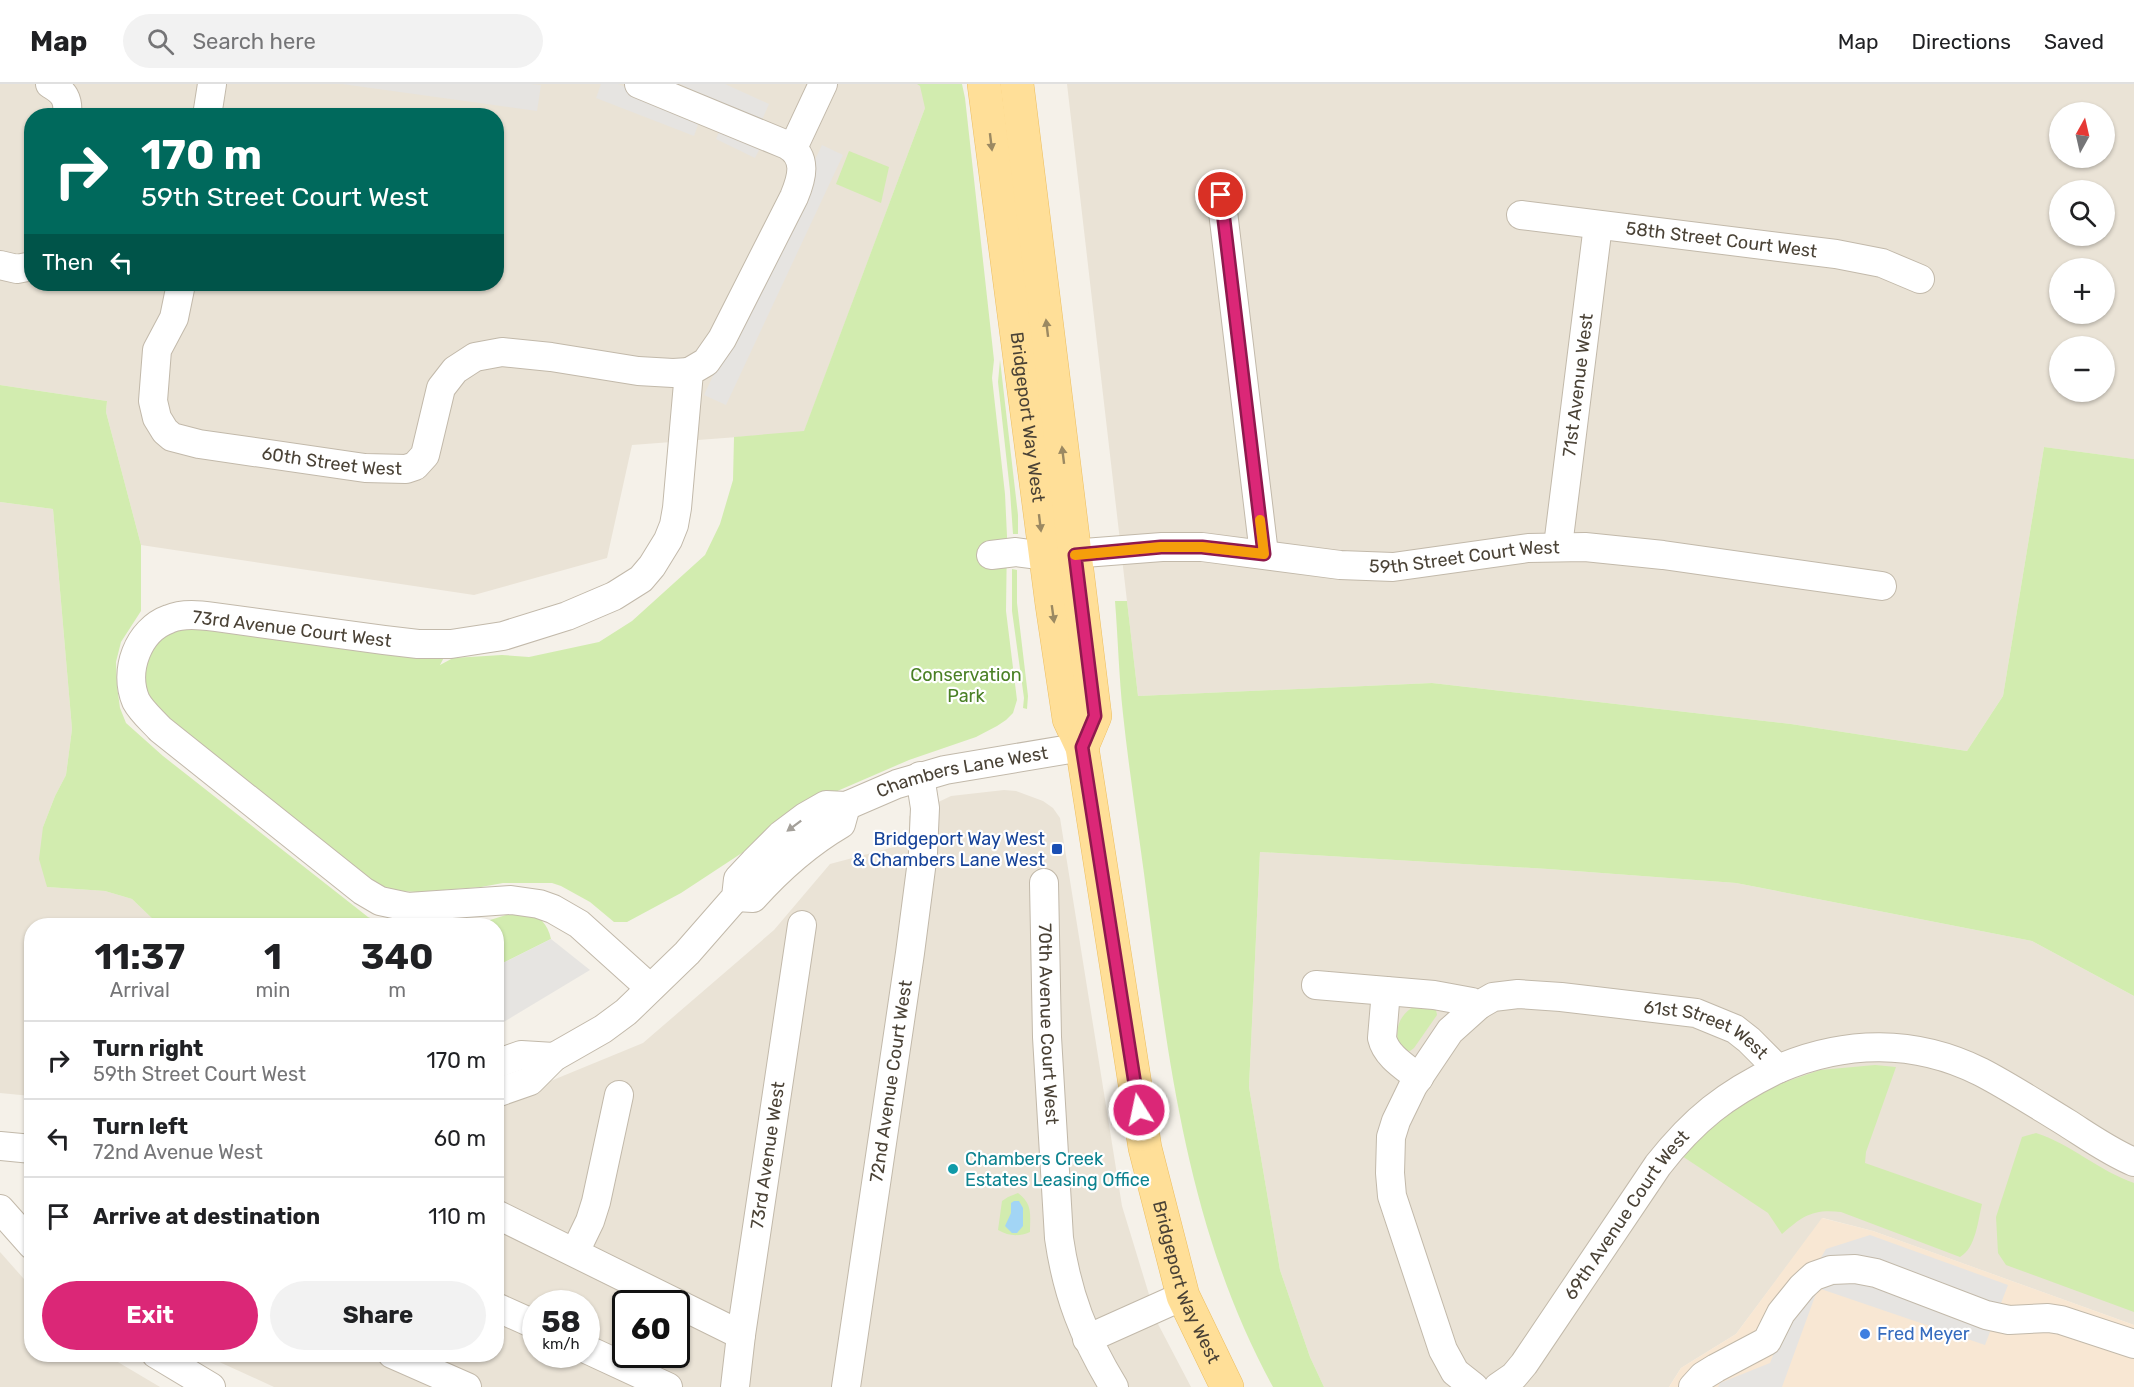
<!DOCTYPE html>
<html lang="en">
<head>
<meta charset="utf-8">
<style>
  body { margin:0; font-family:Rubik,sans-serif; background:#f2f2f2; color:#202124; height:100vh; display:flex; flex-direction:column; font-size:22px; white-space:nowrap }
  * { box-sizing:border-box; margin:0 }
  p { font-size:20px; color:#757577 }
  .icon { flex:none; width:33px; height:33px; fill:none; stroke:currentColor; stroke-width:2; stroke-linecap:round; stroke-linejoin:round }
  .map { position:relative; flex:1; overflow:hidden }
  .details { position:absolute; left:24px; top:834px; width:480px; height:444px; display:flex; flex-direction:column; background:#fff; border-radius:24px; box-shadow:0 2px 4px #0004 }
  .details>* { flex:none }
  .top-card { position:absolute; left:24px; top:24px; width:480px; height:183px; border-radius:24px; box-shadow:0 2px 4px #0004; background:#00695c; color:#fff; overflow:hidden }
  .needle { width:39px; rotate:8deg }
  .tools { position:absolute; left:2049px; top:18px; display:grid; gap:12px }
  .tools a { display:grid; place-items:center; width:66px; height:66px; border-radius:50%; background:#fff; box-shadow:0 2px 4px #0004; font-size:30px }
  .speed { position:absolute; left:522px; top:1206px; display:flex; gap:12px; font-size:30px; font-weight:700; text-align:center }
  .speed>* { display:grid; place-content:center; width:78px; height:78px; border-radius:50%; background:#fff; box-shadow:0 2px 4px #0004; line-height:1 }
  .speed small { font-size:15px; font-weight:400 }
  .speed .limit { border:3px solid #111; border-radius:9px; background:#fff; color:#111 }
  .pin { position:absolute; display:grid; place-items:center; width:51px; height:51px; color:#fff; margin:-26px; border:3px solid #fff; border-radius:50%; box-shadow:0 2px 6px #0007 }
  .me { position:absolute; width:66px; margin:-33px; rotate:350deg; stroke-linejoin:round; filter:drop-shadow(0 0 4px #0008) }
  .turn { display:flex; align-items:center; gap:21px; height:126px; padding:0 18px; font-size:27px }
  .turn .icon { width:78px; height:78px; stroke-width:2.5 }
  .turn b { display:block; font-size:42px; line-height:51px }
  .then { display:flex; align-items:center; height:57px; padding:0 18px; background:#0003; gap:12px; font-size:22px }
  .eta { display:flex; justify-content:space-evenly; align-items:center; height:102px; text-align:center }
  .eta b { font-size:36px; font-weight:700; line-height:42px }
  .button { display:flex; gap:12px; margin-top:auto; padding:12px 18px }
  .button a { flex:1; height:69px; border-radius:36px; background:#db2777; color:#fff; font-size:24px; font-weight:700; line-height:69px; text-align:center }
  .button a+a { background:#f2f2f2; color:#202124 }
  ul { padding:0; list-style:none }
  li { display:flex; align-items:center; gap:18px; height:78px; padding:0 18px; border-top:2px solid #e0e0e0 }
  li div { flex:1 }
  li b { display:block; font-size:22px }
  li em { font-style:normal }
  header { display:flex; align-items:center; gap:36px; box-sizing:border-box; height:84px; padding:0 30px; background:#fff; border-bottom:2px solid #e0e0e0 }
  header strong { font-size:28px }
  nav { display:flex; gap:33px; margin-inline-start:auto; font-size:21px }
  .search { width:420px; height:54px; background:#f2f2f2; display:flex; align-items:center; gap:15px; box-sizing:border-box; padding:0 21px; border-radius:33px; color:#757577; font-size:22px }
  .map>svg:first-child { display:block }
  .residential { fill:#eae3d6; fill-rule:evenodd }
  .commercial { fill:#f8e7d3 }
  .green { fill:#d2ecaf }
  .parking { fill:#e6e4e1 }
  .water { fill:#a2d5f5 }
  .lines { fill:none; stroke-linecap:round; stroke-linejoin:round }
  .minor-casing { stroke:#c2b9aa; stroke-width:30 }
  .major-casing { stroke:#ecbe60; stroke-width:34 }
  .minor { stroke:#fff; stroke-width:28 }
  .major { stroke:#ffdf98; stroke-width:33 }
  .oneway { fill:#9b8962 }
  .oneway2 { fill:#a4a09a }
  .route-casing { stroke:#8e194d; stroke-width:15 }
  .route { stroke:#db2777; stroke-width:10 }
  .slow { stroke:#f59e0b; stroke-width:10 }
  .transit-dot { fill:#1a4fb4; stroke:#fff; stroke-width:2 }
  .culture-dot { fill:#0f9aa8; stroke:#fff; stroke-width:2 }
  .shop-dot { fill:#3f7fe0; stroke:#fff; stroke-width:2 }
  .labels { text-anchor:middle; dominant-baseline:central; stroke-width:4.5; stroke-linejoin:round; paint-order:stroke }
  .street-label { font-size:18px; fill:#4a4236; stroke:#fff }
  .park-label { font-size:18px; fill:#4a8025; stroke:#fff }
  .transit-label { font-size:18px; fill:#164399; stroke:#fff; text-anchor:end }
  .culture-label { font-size:18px; fill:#0d838f; stroke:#fff; text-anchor:start }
  .shop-label { font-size:18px; fill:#366cbe; stroke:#fff; text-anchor:start }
</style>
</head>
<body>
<header>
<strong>Map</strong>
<div class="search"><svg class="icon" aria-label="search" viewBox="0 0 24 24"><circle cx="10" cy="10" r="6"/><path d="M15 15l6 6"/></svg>Search here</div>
<nav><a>Map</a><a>Directions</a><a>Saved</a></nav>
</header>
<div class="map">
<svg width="2134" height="1303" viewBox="0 0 2134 1303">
  <rect width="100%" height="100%" fill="#f5f1e9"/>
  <g class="residential">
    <path d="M 0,0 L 934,0 L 804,348 L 632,361 L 607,474 L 474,511 L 141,461 L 106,328 L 107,317 L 0,301 ZM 32,32 L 496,32 L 496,200 L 32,200 Z"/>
    <path d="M 1067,0 L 2134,0 L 2134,375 L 2044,363 L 2003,612 L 1967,667 L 1791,640 L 1432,599 L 1138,612 ZM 2060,28 L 2104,28 L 2104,74 L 2060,74 ZM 2060,106 L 2104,106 L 2104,152 L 2060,152 ZM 2060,184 L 2104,184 L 2104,230 L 2060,230 ZM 2060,262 L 2104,262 L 2104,308 L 2060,308 Z"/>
    <polygon points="0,418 53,425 72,645 66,691 55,712 43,743 47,803 105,807 132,815 159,841 32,842 31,1012 0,1009"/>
    <path d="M 1004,706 L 1016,707 L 1043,717 L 1053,724 L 1060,734 L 1122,1122 L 1158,1240 L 1191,1303 L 274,1303 L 204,1271 L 496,1270 L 497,1019 L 643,959 L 774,846 L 830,780 L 909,759 L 909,732 L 951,712 ZM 536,1220 L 586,1220 L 586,1270 L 536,1270 ZM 626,1220 L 676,1220 L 676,1270 L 626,1270 Z"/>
    <polygon points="1260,768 1548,785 1736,799 2032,857 2134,912 2134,1241 1873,1147 1823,1134 1736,1250 1681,1284 1669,1303 1324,1303 1310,1273 1280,1186 1249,1003"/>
    <polygon points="0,1168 31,1203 32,1270 106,1271 160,1303 0,1303"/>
  </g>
  <polygon class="commercial" points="1822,1134 1873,1147 2134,1241 2134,1303 1669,1303 1681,1284 1736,1250"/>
  <g class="green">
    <polygon points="917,0 962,0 965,14 994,276 992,294 1005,410 1007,452 1006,527 1017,616 1013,629 1006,636 997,642 976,653 909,676 835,708 681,809 627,838 614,838 590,818 561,802 552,799 503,799 481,803 418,808 398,807 382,802 362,790 149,619 138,584 148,564 180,539 451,560 440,581 453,574 502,571 529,573 599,558 632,537 705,471 720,440 733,396 734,353 804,347 925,24 920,2"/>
    <polygon points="849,67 889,83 881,119 836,100"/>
    <polygon points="1000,276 1018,431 1018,450 1013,450 1010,407 998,298"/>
    <polygon points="0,301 107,317 106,328 141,461 141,527 121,558 116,578 117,602 120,624 126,639 163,672 368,833 386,841 159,841 132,815 105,807 47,803 39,775 43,743 55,712 66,691 72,645 53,425 0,418"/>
    <path d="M 2044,363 L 2134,375 L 2134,912 L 2032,857 L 1736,799 L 1548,785 L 1260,768 L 1249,1003 L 1280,1186 L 1310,1273 L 1324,1303 L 1273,1303 C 1192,1155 1170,993 1149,828 C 1141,762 1130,696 1123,630 C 1119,593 1118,555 1115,517 L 1127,517 L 1138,612 L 1432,599 L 1791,640 L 1967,667 L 2003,612 Z"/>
    <polygon points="1012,485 1017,486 1017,519 1028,612 1027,625 1023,624 1024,614 1012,527"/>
    <path d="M 525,825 C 539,832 548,840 551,855 L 497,882 L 496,842 L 471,842 Z"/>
    <path d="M 1417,921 L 1435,921 L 1437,931 L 1414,964 L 1410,967 L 1405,966 L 1398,959 C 1395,941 1401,929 1417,921 Z"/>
    <path d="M 1875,981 L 1896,983 L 1866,1068 L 1865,1079 L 1982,1120 C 1978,1136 1976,1164 1960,1173 L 1841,1128 C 1812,1125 1803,1132 1782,1150 L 1768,1129 L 1682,1072 L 1716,1036 L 1768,1004 L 1820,986 Z"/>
    <path d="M 2036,1049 C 2071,1060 2099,1087 2134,1099 L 2134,1228 L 2006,1181 L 1998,1169 L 1996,1133 L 2022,1053 Z"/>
    <path d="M 1018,1109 C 1033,1120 1030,1131 1030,1148 C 1018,1153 1009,1152 998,1146 L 1002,1117 L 1008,1113 Z"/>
  </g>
  <g class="parking">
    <polygon points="342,0 530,0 541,1 537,27"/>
    <polygon points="601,0 618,0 701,32 694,52 596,14"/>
    <polygon points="680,0 725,0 769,20 761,38"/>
    <polygon points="722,41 762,60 755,74 716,55"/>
    <polygon points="822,61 843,71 726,321 704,311"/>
    <polygon points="551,855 590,886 497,942 497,882"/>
    <polygon points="1870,1151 2008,1201 1985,1261 1818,1204 1782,1303 1718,1303 1720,1299 1770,1279 1792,1223 1826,1165"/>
  </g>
  <polygon class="water" points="1014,1117 1019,1117 1023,1124 1023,1142 1017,1149 1012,1149 1005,1142 1011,1129 1011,1119"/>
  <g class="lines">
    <g class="minor-casing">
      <g id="minor">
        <path d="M 50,0 C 64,8 69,15 67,32"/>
        <path d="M 639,0 L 787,61 C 808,73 802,94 794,113 L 722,255 L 706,278 L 689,288 L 677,424 L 674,441 L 668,456 L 652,482 L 641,495 L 614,512 L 567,532 L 503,552 L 451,560 L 418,560 L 384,556 L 215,533 C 200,531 183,529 169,535 C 138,546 123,587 136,617 C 142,628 152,636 160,645 L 363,807 L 380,817 L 408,823 L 511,816 L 539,820 L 553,825 L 579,840 L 650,904"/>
        <polyline points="207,32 212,0"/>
        <polyline points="793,64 823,0"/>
        <polyline points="1221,111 1264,470"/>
        <path id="s1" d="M 1521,131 L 1836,170 L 1882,179 L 1920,195"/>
        <polyline points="0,181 17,185 32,182"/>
        <path id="s2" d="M 181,200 L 174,234 L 157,266 L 153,317 L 157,334 L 165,347 L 172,353 L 199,360 L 365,384 L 406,385 L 415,382 L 425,371 L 441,304 L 455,286 L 475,273 L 502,268 L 551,273 L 638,287 L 673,289 L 689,288"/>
        <path id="s3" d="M 1558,462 L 1598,141"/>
        <path id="s4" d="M 991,471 L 1016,468 L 1045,472 L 1162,463 L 1202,463 L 1340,481 L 1393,483 L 1528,464 L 1585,463 L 1663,471 L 1882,502"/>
        <path id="s5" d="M 1044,799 L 1047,953 L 1059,1154 C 1067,1210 1084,1254 1114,1303"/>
        <path d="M 736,813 L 753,814 C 779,785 807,760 841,740 L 846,722"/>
        <path id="s6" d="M 1316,901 L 1434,911 L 1472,918 L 1479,921 L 1493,913 L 1518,910 L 1561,913 L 1696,929 L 1735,945 L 1749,956 L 1778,985 C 1845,956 1915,955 1981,988 C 2010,1003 2039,1022 2067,1039 C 2089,1053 2110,1068 2134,1078"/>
        <path d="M 1386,907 L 1382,954 C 1386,972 1405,983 1419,994"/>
        <polyline points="496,980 521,971 554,973"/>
        <path id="s7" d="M 496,1009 L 530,997 L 554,973 L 603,945 L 626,928 L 687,869 L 736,813 L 738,795 L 754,778 L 781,751 L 805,733 L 826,721 L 846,722 L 897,700 L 945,686 L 1082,663"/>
        <polyline points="0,1062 32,1065"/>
        <polyline points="0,1125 32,1161"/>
        <polyline points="496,1130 741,1251"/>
        <polyline points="575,1168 590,1137 596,1118 619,1011"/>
        <polyline points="496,1223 536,1241"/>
        <polyline points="1087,1255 1183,1212"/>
        <polyline points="586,1265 668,1303"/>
        <polyline points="156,1270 211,1303"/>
        <polyline points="392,1270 467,1303"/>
        <path id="s8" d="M 735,1303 L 741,1251 L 802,841"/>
        <path id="s9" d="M 846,1303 L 910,869 L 923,769 L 925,724 L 920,692"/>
        <polyline points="1474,1303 1455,1288 1443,1266 1392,1112 1390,1089 1391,1053 1396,1037 1413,1002 1450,947 1479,921"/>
        <path id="s10" d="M 1498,1303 L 1514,1292 L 1524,1280 L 1658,1081 C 1694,1035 1726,1010 1778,985"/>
        <polyline points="1693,1303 1703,1292 1716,1284 1767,1257 1781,1229 1802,1203 1814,1192 1831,1186 1855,1185 1876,1189 1986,1231 2009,1236 2048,1234 2061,1236 2134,1260"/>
      </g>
    </g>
    <g class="major-casing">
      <g id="major">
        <path id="s11" d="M 984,0 L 1052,521 L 1069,635 L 1082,663 L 1145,1064 L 1183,1212 L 1227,1303"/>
        <polyline points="1017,0 1095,632 1082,663"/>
      </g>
    </g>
    <use href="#minor" class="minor"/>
    <use href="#major" class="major"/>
  </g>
  <defs><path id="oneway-solid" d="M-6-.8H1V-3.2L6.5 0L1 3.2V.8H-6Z" transform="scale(1.5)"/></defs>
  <g class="oneway">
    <use href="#oneway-solid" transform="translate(991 58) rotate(83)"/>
    <use href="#oneway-solid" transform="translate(1047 244) rotate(-97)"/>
    <use href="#oneway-solid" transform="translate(1063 371) rotate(-97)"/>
    <use href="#oneway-solid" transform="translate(1040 439) rotate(83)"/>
    <use href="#oneway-solid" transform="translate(1053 530) rotate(82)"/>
  </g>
  <use class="oneway2" href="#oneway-solid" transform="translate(794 742) rotate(143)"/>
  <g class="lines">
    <g class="route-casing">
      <polyline id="route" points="1139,1026 1082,663 1095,632 1075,471 1161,463 1202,463 1264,470 1221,111"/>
    </g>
    <use href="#route" class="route"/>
    <polyline class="slow" points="1075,471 1161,463 1202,463 1264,470 1260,436"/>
  </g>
  <rect class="transit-dot" x="1051" y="759" width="12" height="12" rx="3"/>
  <circle class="culture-dot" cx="953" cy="1085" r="6"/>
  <circle class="shop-dot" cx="1865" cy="1250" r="6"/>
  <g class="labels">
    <g class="street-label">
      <text stroke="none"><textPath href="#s1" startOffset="202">58th Street Court West</textPath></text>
      <text stroke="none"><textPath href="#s3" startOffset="162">71st Avenue West</textPath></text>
      <text stroke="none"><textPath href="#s11" startOffset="336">Bridgeport Way West</textPath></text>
      <text stroke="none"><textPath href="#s2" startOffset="326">60th Street West</textPath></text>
      <text stroke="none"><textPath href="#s4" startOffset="476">59th Street Court West</textPath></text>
      <text transform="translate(292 545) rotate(7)">73rd Avenue Court West</text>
      <text stroke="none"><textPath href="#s7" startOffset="590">Chambers Lane West</textPath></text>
      <text stroke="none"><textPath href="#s5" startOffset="141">70th Avenue Court West</textPath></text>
      <text stroke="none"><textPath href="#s6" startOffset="400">61st Street West</textPath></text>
      <text stroke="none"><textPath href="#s9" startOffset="309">72nd Avenue Court West</textPath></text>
      <text stroke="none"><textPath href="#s8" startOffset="234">73rd Avenue West</textPath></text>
      <text stroke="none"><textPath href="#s10" startOffset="216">69th Avenue Court West</textPath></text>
      <text stroke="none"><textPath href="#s11" startOffset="1218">Bridgeport Way West</textPath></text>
    </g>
    <g class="park-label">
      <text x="966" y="591">Conservation<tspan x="966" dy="21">Park</tspan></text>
    </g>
    <g class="transit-label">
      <text x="1045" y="755">Bridgeport Way West<tspan x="1045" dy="21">&amp; Chambers Lane West</tspan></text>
    </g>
    <g class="culture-label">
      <text x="965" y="1075">Chambers Creek<tspan x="965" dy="21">Estates Leasing Office</tspan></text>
    </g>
    <g class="shop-label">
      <text x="1877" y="1250">Fred Meyer</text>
    </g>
  </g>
</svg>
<div class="tools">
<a><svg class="needle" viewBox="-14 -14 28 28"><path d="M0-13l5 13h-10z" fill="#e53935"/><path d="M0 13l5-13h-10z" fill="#757577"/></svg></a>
<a><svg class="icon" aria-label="search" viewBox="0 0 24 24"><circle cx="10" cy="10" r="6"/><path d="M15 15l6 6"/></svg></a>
<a>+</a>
<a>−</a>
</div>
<div class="speed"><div>58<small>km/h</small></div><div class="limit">60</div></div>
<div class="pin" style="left:1221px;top:111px;background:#d93025"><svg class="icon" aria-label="arrive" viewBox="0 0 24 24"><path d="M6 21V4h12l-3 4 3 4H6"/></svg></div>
<svg class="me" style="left:1139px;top:1026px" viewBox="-20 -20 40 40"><circle r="17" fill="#db2777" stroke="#fff" stroke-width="3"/><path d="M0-11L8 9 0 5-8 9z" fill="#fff"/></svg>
<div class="top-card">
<div class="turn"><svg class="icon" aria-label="right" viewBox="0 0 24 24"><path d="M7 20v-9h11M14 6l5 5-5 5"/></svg><div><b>170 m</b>59th Street Court West</div></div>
<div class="then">Then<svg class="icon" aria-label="left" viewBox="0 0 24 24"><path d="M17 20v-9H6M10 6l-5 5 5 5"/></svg></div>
</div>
<section class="details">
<div class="eta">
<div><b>11:37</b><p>Arrival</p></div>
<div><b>1</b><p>min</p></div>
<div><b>340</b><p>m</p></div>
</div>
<ul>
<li><svg class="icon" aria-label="right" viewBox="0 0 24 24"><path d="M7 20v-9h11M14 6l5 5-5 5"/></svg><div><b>Turn right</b><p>59th Street Court West</p></div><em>170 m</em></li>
<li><svg class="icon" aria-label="left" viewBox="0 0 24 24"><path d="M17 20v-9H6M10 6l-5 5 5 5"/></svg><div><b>Turn left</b><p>72nd Avenue West</p></div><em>60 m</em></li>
<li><svg class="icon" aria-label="arrive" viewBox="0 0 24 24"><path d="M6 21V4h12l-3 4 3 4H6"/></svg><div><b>Arrive at destination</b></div><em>110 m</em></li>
</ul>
<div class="button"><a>Exit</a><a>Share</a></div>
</section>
</div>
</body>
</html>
